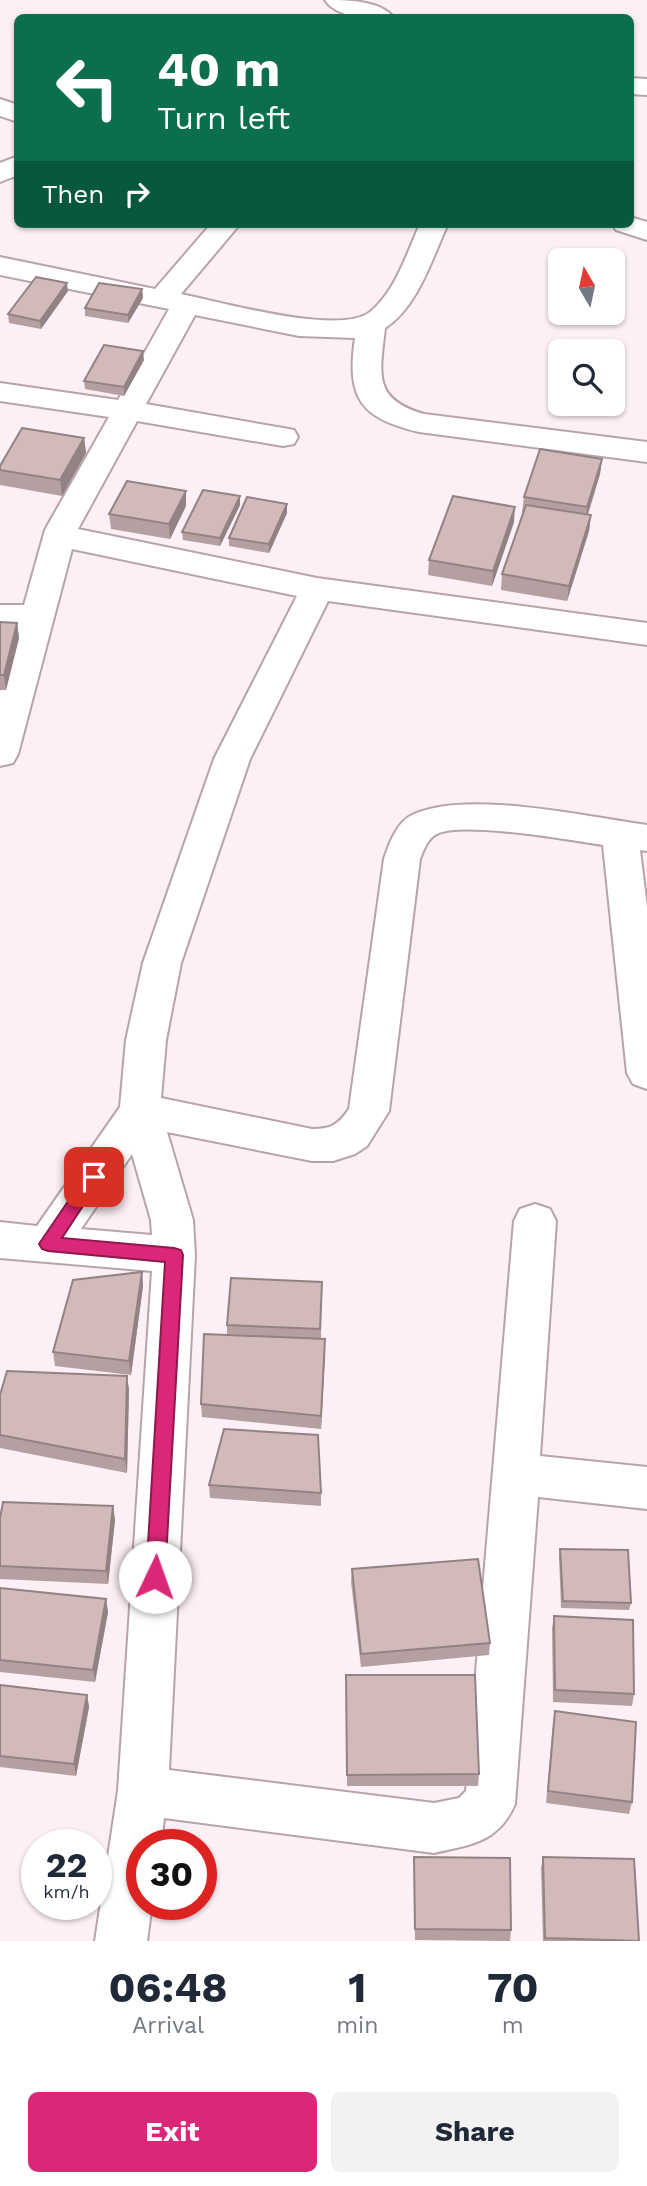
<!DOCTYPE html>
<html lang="en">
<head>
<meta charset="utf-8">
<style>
  body { margin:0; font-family:"Work Sans",sans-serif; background:#f2f2f3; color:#1f2937; height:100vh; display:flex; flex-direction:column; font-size:26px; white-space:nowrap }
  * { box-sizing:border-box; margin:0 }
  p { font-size:23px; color:#747a83 }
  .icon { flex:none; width:38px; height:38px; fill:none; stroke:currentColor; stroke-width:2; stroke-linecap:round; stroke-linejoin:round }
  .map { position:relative; height:1941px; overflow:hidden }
  .sheet { display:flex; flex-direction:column; background:#fff; flex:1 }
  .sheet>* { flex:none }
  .guide { position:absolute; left:14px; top:14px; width:620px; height:214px; border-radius:10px; box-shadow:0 2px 5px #0004; background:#0b6e4f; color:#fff; overflow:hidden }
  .needle { width:46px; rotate:351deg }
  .controls { position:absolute; left:548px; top:248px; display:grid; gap:14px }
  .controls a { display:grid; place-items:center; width:77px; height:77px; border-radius:10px; background:#fff; box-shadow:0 2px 5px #0004; font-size:35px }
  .speed { position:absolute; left:21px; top:1829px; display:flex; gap:14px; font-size:35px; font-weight:700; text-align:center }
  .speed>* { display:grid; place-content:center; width:91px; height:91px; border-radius:50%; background:#fff; box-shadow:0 2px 5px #0004; line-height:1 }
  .speed small { font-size:18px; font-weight:400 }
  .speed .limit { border:10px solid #d22; background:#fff; color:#111 }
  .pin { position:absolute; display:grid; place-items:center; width:60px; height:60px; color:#fff; margin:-30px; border-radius:14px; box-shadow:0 4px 10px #0006 }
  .me { position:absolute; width:77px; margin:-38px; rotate:3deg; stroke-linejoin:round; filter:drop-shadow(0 0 5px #0008) }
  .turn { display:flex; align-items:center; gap:24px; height:147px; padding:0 28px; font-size:32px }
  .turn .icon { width:91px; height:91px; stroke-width:2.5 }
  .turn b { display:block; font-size:49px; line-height:60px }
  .then { display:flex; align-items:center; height:66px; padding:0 28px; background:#0003; gap:14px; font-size:26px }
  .eta { display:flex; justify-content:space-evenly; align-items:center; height:119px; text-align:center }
  .eta b { font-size:42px; font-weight:700; line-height:49px }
  .action { display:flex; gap:14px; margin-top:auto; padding:14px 28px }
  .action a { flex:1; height:80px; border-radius:10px; background:#db2777; color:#fff; font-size:28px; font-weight:700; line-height:80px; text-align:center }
  .action a+a { background:#f2f2f3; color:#1f2937 }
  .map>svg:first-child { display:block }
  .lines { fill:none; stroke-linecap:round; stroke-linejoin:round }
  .street-casing { stroke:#b8a3ad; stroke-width:4 }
  .street { fill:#fff; fill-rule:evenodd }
  .wall { fill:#b5a0a1 }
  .shaded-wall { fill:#938283 }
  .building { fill:#d2babb; stroke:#938283; stroke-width:2 }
  .route { fill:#db2777; stroke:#8e194d; stroke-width:2 }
</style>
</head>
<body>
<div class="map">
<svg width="647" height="1941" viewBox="0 0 647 1941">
  <rect width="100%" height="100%" fill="#fceff5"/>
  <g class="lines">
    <g class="street-casing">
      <g id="street">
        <path d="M 325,0 C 345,0 381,0 394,18 C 373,18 338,20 325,0 Z"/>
        <polygon points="630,78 647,79 647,95 630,94"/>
        <polygon points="0,99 18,105 18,122 0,116"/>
        <polygon points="18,156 18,175 0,182 0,163"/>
        <polygon points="630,217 647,222 647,240 616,230 612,224 630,224"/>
        <path d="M 211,224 L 240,224 L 181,294 C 221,302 340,336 370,312 C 395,292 407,253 420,224 L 448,224 C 432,258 418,307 385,328 C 380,374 372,399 424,414 L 647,442 L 647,462 L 419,432 C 361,418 346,399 355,338 L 299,336 L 195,315 L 146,404 L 283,428 L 294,430 L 298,437 L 294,444 L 283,446 L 137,421 L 78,529 L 317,578 L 647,623 L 647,645 L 328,601 L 250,759 L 181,963 L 166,1040 L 161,1098 L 312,1129 C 331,1129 338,1125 349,1109 L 384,859 C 389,844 397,822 412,815 C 466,789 588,817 647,825 L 647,851 L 640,850 L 647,907 L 647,1089 L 633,1084 L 627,1073 L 603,845 C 569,840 467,822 439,833 C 428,837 424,849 420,859 L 389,1111 L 367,1146 L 355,1154 L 333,1161 L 312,1161 L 167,1132 L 193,1220 L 195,1255 L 169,1770 L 434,1803 L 459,1798 L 466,1791 L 514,1221 L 520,1209 L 535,1204 L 550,1209 L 556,1221 L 540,1456 L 647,1467 L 647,1509 L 538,1497 L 515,1804 C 499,1842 471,1845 434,1853 L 164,1818 L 161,1844 L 142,1844 L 142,1904 L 152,1904 L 147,1941 L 95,1941 L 118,1791 L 152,1271 L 0,1258 L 0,1222 L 37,1226 L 120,1107 L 126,1040 L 143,963 L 214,759 L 297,596 L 72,549 L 18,754 L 13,763 L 0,766 L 0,691 L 18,627 L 0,627 L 0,605 L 24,605 L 45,530 L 109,417 L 0,401 L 0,383 L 118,400 L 169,309 L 0,275 L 0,257 L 155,289 ZM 132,1154 L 151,1220 L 152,1235 L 81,1229 Z"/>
      </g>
    </g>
    <use href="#street" class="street"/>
  </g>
  <g class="wall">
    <polygon points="142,289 143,298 128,323 85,316 85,308"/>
    <polygon points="68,291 41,329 9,323 8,314"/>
    <polygon points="144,360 124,396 85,389 84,381"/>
    <polygon points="84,438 86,453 62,496 0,485 0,466"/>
    <polygon points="602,459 600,474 588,515 591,515 589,531 567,601 501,590 502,574 524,512 522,512 524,497"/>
    <polygon points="287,504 287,513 269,553 229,546 229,538"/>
    <polygon points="240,505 220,546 183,540 182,532"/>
    <polygon points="186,506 170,539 111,529 109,514"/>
    <polygon points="514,522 492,586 428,575 429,560"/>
    <polygon points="0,622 17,623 19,638 6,690 0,690"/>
    <polygon points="142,1272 143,1286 131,1375 55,1366 53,1352"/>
    <polygon points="322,1282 321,1339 325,1339 325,1353 321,1429 202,1417 201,1404 227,1335 227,1325"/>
    <polygon points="129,1389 127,1473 0,1448 0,1395"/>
    <polygon points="209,1485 321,1493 321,1506 210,1498"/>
    <polygon points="113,1506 115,1520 108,1584 0,1579 0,1518"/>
    <polygon points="560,1549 631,1603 629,1610 561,1608 559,1556"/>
    <polygon points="352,1569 490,1643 489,1655 361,1667 351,1582"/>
    <polygon points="0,1588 106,1599 108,1612 95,1682 0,1672"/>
    <polygon points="554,1616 634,1694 632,1706 553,1702 552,1628"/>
    <polygon points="346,1675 479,1774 478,1786 347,1786"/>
    <polygon points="0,1685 87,1695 89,1707 76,1776 0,1767"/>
    <polygon points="555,1711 632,1802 629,1814 546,1803 553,1723"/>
    <polygon points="414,1857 511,1930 510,1941 415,1940 414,1868"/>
    <polygon points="543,1857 639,1941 543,1941 541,1868"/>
  </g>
  <g class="shaded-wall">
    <polygon points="67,283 68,291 41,329 40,321"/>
    <polygon points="142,289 143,298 128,323 128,315"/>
    <polygon points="143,351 144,360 124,396 124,387"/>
    <polygon points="84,438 86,453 62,496 60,480"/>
    <polygon points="602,459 600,474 585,522 587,507"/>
    <polygon points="186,491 186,506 170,539 169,524"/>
    <polygon points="240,496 240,505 220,546 220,538"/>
    <polygon points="287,504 287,513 269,553 269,544"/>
    <polygon points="515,507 514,522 492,586 493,571"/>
    <polygon points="591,515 589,531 567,601 569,586"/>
    <polygon points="17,623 19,638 6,690 4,675"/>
    <polygon points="142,1272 143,1286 131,1375 129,1361"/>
    <polygon points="325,1339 325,1353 321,1429 321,1416"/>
    <polygon points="127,1376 129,1389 127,1473 125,1459"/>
    <polygon points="113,1506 115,1520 108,1584 106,1571"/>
    <polygon points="106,1599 108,1612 95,1682 93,1670"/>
    <polygon points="87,1695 89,1707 76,1776 74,1764"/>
  </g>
  <g class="building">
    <polygon points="36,277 67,283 40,321 8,314"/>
    <polygon points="99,283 142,289 128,315 85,308"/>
    <polygon points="104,345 143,351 124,387 84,381"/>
    <polygon points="22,428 84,438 60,480 0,470 0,466"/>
    <polygon points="540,449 602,459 587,507 524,497"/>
    <polygon points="127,481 186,491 169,524 109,514"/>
    <polygon points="203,490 240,496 220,538 182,532"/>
    <polygon points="453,496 515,507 493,571 429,560"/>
    <polygon points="247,497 287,504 269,544 229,538"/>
    <polygon points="526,505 591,515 569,586 502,574"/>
    <polygon points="0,622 17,623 4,675 0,675"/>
    <polygon points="142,1272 129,1361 53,1352 73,1280"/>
    <polygon points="231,1278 322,1282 320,1329 227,1325"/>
    <polygon points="204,1334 325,1339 321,1416 201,1404"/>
    <polygon points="7,1371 127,1376 125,1459 0,1435 0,1395"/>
    <polygon points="224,1429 318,1435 321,1493 209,1485"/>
    <polygon points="3,1502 113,1506 106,1571 0,1566 0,1518"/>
    <polygon points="560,1549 628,1550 631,1603 563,1601"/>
    <polygon points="478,1559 490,1643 361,1654 352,1569"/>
    <polygon points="0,1588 106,1599 93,1670 0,1660"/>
    <polygon points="554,1616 633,1620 634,1694 555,1690"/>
    <polygon points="346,1675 475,1675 479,1774 347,1775"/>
    <polygon points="0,1685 87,1695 74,1764 0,1756"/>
    <polygon points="555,1711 636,1722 632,1802 548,1791"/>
    <polygon points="414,1857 510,1858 511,1930 415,1929"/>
    <polygon points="543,1857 634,1859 639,1941 545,1938"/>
  </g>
  <polygon class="route" points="94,1170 100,1172 102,1177 62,1238 174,1248 181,1250 183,1255 165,1577 162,1583 155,1586 149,1583 146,1577 165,1262 48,1251 42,1249 39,1244 88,1172"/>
</svg>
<div class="controls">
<a><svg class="needle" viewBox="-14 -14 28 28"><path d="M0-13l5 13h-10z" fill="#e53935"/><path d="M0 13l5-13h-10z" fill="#747a83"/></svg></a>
<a><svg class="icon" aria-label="search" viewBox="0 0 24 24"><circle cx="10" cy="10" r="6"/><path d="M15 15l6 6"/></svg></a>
</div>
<div class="speed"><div>22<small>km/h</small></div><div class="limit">30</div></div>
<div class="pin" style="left:94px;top:1177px;background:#d93025"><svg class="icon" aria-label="arrive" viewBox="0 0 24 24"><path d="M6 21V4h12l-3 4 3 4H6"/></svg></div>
<svg class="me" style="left:155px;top:1577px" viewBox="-20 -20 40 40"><circle r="19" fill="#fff"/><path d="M0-13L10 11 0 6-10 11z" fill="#db2777"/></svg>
<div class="guide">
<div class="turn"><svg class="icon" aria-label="left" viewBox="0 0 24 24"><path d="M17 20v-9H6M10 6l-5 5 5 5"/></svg><div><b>40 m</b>Turn left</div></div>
<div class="then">Then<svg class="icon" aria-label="right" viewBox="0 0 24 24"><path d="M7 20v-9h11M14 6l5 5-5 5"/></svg></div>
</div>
</div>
<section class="sheet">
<div class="eta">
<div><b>06:48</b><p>Arrival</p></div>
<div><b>1</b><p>min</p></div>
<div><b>70</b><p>m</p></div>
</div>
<div class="action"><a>Exit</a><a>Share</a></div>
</section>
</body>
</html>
